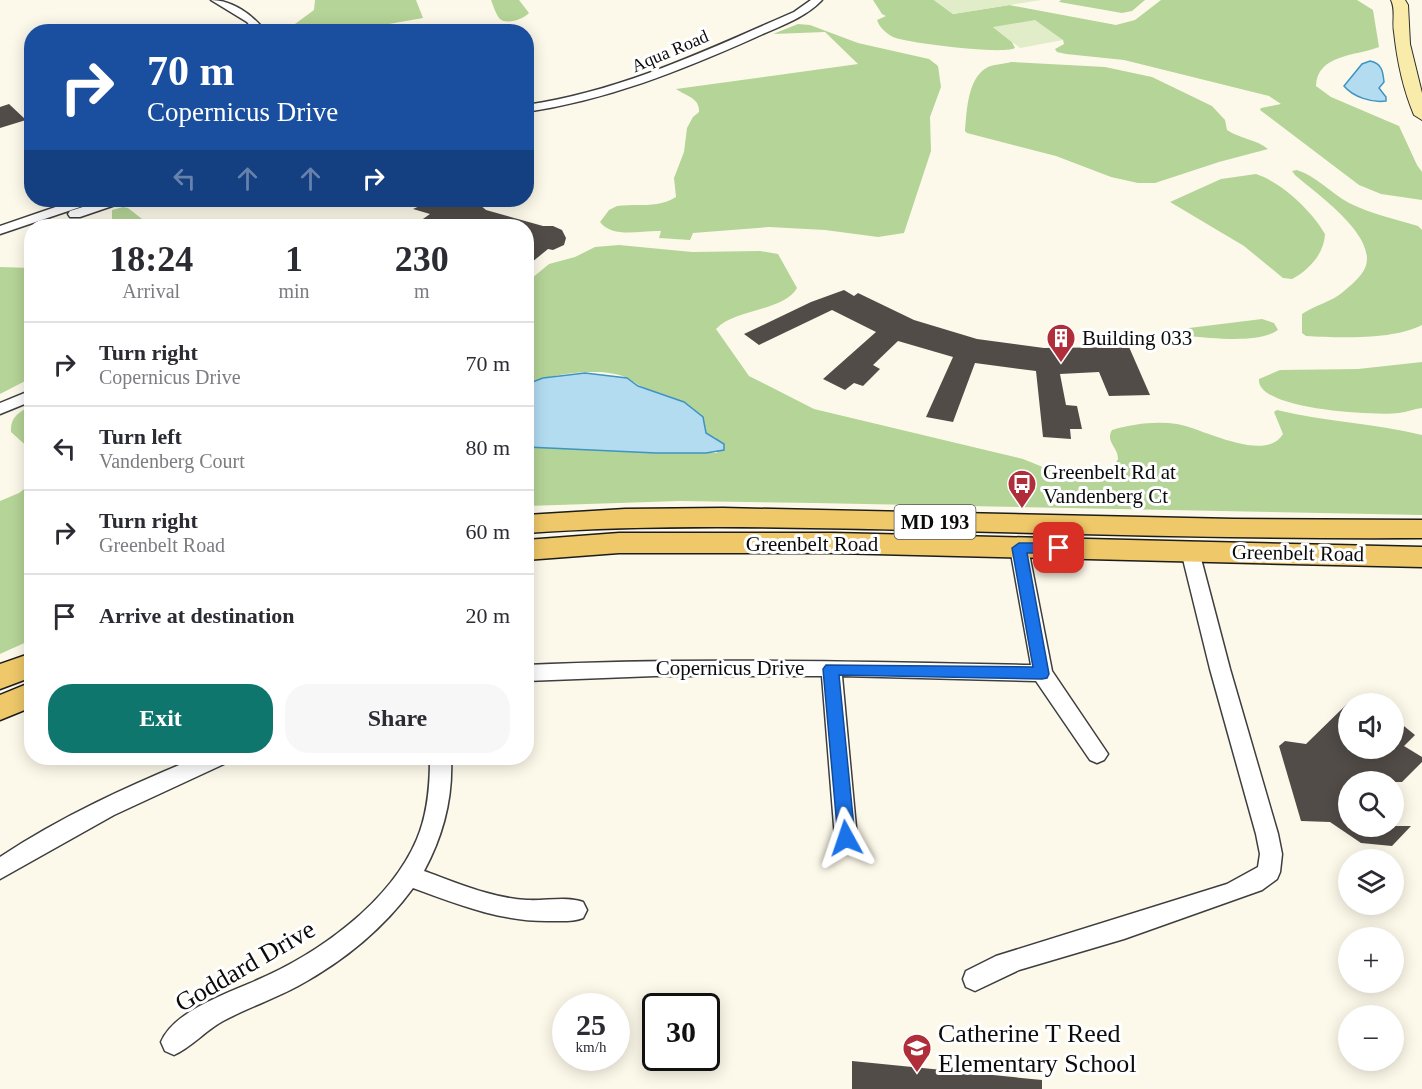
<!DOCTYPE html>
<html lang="en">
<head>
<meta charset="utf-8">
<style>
  body { margin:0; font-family:"Times New Roman",serif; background:#f7f7f7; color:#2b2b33; height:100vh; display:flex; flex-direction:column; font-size:22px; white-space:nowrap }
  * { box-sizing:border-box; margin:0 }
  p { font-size:20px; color:#7c7c81 }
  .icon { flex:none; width:33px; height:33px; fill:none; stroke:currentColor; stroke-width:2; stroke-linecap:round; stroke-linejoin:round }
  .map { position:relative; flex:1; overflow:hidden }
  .panel { position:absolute; left:24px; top:219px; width:510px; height:546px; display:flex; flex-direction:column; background:#fff; border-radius:24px; box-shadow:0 3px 15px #0003 }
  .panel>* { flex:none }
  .hud { position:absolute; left:24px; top:24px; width:510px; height:183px; border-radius:24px; box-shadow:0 3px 15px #0003; background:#1a4fa0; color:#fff; overflow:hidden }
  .fabs { position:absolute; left:1338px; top:693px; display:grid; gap:12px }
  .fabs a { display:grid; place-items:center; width:66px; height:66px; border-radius:50%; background:#fff; box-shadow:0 3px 15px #0003; font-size:30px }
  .speed { position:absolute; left:552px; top:993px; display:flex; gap:12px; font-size:30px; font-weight:700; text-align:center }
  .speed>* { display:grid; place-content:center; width:78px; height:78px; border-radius:50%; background:#fff; box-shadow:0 3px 15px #0003; line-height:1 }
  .speed small { font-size:15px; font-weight:400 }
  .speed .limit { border:3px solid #111; border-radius:9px; background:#fff; color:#111 }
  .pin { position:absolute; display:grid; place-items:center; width:51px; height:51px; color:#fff; margin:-26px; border-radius:12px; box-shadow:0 3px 9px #0006 }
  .me { position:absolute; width:66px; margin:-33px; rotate:355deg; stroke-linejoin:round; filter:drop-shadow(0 0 4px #0008) }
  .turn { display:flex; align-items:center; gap:21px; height:126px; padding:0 24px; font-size:27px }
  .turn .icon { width:78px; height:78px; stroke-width:2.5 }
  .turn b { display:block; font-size:42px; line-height:51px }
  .lanes { display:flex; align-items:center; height:57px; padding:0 24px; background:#0003; justify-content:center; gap:30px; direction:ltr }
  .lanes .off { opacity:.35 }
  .eta { display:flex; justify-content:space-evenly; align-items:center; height:102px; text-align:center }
  .eta b { font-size:36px; font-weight:800; line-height:42px }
  .cta { display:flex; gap:12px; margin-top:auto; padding:12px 24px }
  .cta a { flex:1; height:69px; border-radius:24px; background:#0f766e; color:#fff; font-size:24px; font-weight:800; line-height:69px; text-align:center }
  .cta a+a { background:#f7f7f7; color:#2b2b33 }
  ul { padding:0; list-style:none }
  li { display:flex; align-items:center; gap:18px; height:84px; padding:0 24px; border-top:2px solid #e1e1e2 }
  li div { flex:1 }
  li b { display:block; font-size:22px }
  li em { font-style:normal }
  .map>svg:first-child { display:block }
  .forest { fill:#b5d497 }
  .pitch { fill:#e1ecc8 }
  .water { fill:#b3dcf1; stroke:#3f94c2; stroke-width:1.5 }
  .building { fill:#524c48 }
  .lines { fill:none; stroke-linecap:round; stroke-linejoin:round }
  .minor-casing { stroke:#3e3e3e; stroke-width:3 }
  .secondary-casing { stroke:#2d2d2d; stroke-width:2 }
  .primary-casing { stroke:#1c1c1c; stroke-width:3 }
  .minor { fill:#fff; fill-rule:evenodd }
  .secondary { fill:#f9ecaa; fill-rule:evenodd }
  .primary { fill:#eec869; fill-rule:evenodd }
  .route { fill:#1a73e8; stroke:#114b97; stroke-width:1.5 }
  .labels { text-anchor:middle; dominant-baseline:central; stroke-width:6; stroke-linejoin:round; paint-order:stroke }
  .far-street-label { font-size:18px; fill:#0b0b0b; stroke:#fff }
  .shield { fill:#fff; stroke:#545454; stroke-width:1.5 }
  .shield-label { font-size:20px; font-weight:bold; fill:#0b0b0b }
  .poi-label { font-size:21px; fill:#0b0b0b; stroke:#fff; text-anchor:start }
  .street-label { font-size:21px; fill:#0b0b0b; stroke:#fff }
  .near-street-label { font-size:26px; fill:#0b0b0b; stroke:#fff }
  .near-poi-label { font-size:26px; fill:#0b0b0b; stroke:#fff; text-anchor:start }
</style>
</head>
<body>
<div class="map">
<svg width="1422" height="1089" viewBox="0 0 1422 1089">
  <rect width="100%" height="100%" fill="#fdf9ea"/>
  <g class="forest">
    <polygon points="315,0 416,0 423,18 349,31 292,31 295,24 314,10"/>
    <path d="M 491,0 L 519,0 L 529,13 C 524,19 507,25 500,19 C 496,15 493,5 491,0 Z"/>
    <path d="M 873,0 L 934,0 L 953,14 L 1009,5 L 1116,25 L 1135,20 L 1161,0 L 1357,0 L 1373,10 L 1379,47 C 1357,56 1317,54 1316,86 L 1331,97 L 1399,126 L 1417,165 L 1422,172 L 1422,200 L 1381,194 L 1359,185 L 1260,110 L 1261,108 L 1281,104 L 1269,96 L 1124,60 L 1066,54 L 1057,52 L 1055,49 L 1064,44 L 1063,40 L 993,27 L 1012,42 L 1015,48 C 1004,55 907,43 893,37 C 886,33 879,27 877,20 L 886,16 L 882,14 Z"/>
    <polygon points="1061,0 1145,0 1132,11 1122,13 1059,2"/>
    <path d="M 798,24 L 810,25 L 858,43 L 929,59 L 938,66 L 941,87 L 930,117 L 931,151 L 904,233 L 878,237 L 825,230 L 769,227 L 693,233 L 690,240 L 659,238 L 661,231 C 642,230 613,239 600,222 L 609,210 L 617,206 C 639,203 656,209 676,197 L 674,178 L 684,152 L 687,128 L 693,117 L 699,112 C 700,98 686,96 676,89 L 858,64 L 825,32 L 773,34 Z"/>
    <path d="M 1011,62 L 1105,67 L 1152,77 L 1212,106 L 1225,120 L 1227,130 C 1240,139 1256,139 1268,149 L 1219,162 L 1155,183 L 1138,183 L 1111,177 L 1056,156 L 967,133 L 965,131 C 967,111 967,78 988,67 C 995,64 1004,64 1011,62 Z"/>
    <path d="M 1297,170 C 1316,176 1331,193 1349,203 C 1371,214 1395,219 1418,226 L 1422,230 L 1422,325 C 1394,340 1337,338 1306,336 L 1302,333 L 1302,314 C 1315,305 1331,302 1343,292 C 1350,286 1362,276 1365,268 C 1379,236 1314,192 1295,175 L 1292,171 Z"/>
    <path d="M 1256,174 C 1281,182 1312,211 1325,234 C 1324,254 1309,270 1292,279 L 1283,278 L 1244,246 L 1170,202 L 1221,179 Z"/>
    <polygon points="123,207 128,208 151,226 112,226 112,210"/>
    <path d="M 619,245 L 692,252 L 760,251 L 778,254 L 797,288 C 783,312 735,308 716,329 L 749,376 L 814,409 L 1023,459 C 1052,470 1078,486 1110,474 L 1118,459 C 1118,447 1105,442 1112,430 C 1133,424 1155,421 1177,424 C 1202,428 1265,464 1283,434 L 1274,412 L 1277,410 C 1325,422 1374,423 1422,435 L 1422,515 L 814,503 L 679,501 L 527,506 L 527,447 L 656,453 L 717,453 L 716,438 L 706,433 C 705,428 705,423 703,419 C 698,406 662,393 647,389 C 639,386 635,382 627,378 C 604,366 550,374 527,384 L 526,283 L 549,264 L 575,257 L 595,247 Z"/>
    <polygon points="0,267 32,268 31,378 0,394"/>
    <path d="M 1262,319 L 1274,323 L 1278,330 C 1258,344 1213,338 1189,336 L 1181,329 Z"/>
    <path d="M 1422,362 L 1422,408 C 1414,409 1407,412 1399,413 C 1376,416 1256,410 1259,379 L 1280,370 L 1358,369 Z"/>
    <path d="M 31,406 L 31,450 L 11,432 C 10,417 19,412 31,406 Z"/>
    <polygon points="31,484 31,640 0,654 0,501 19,493"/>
  </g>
  <g class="pitch">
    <polygon points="934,0 1041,0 953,14"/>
    <polygon points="1035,20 1063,40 1020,48 993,27"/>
  </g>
  <g class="water">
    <path d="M 1370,61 C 1382,63 1383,72 1384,82 L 1379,88 L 1386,97 L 1386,101 C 1372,103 1353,97 1344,86 L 1362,64 Z"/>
    <polygon points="585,373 627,378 638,386 684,402 703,417 706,433 724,444 724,450 706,453 656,453 527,447 527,384 543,378"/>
  </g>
  <g class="building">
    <polygon points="9,104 26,120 0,128 0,107"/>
    <polygon points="433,200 474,200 486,210 543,226 553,226 562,230 566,238 564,245 553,250 548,249 526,267 526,226 413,226 430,214 413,209"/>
    <polygon points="844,290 854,296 858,293 914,320 977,339 1044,348 1129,347 1150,395 1109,396 1099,372 1060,374 1066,405 1077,406 1082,429 1070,429 1071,439 1043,437 1036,371 975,363 953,422 926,417 953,357 898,341 873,365 880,369 863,386 854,383 845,390 823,379 876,332 832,310 759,345 744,334 811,302"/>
    <polygon points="1348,703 1348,748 1394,748 1394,718 1415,735 1404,746 1422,757 1422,762 1402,782 1348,782 1348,826 1411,826 1392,846 1361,843 1330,822 1301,821 1279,746 1285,741 1306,744"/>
    <polygon points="852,1061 1042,1080 1042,1089 852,1089"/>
  </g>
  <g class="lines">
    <g class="minor-casing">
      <g id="minor">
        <path d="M 211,0 C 232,0 253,15 266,32 L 255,32 L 247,22 Z"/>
        <path d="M 811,0 L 822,0 C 804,19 777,27 754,38 C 680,71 607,100 526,112 L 526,105 C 622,91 707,50 794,12 Z"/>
        <polygon points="76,200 93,200 92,203 0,234 0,226"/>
        <polygon points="105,200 122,200 121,203 80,217 70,217 68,214 70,211"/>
        <polygon points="32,390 32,401 0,414 0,403"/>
        <path d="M 1019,542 L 1025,543 L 1028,548 L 1052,671 L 1104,748 L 1108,754 L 1104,760 L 1097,763 L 1090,760 L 1036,681 L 842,676 L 857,838 L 854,845 L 846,848 L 838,845 L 835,838 L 822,676 L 655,676 L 526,681 L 526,665 C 695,657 862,662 1031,665 L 1010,548 L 1013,543 Z"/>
        <polygon points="1190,545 1196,546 1199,551 1230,669 1278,834 1282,854 1280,872 1277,879 1262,890 1124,939 1019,970 975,991 966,987 963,979 966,971 996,956 1227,884 1258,867 1260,854 1256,834 1210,669 1181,551 1184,546"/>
        <path d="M 196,758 L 228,758 L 224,764 L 114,815 L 0,879 L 0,857 C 62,816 128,786 196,758 Z"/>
        <path d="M 430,758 L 451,758 C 453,798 443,836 424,871 C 457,883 491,898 527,900 C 546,901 566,896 583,902 L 587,910 L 583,918 C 573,922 563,921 551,921 C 502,922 459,905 413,888 C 383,929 342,962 298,986 C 274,999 247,1008 223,1021 C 206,1030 192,1047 174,1055 L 165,1051 L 161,1042 C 174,1011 226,994 255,981 C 317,955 390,903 417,839 C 428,813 430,785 430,758 Z"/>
      </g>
    </g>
    <g class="secondary-casing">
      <path id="secondary" d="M 1391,0 L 1405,0 L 1408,5 L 1410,44 L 1422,93 L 1422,120 L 1414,115 C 1403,89 1397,60 1394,32 C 1392,22 1396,10 1391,0 Z"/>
    </g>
    <g class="primary-casing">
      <g id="primary">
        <path d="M 723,508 L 1234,519 L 1422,520 L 1422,538 C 1267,539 1111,535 956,531 C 813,528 670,523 526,533 L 526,515 L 625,509 Z"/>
        <polygon points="619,533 834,533 1422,547 1422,567 834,553 619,553 526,560 526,540"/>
        <polygon points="32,653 32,677 0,689 0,664"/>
        <polygon points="32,682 32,707 0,720 0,695"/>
      </g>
    </g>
    <use href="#minor" class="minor"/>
    <use href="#secondary" class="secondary"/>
    <use href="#primary" class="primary"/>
  </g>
  <polygon class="route" points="1019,543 1059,543 1066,548 1059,553 1027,553 1049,674 1047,678 1042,679 839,675 855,838 852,843 846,845 840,843 838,838 823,669 826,665 1033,667 1012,548"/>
  <defs>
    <g id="building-pin" transform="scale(1.5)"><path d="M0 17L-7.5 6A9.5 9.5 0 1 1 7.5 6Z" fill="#af2e3a" stroke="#fff"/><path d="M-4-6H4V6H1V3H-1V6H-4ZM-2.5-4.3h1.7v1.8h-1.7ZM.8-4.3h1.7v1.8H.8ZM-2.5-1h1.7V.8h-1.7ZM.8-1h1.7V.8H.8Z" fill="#fff"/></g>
    <g id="bus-pin" transform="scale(1.5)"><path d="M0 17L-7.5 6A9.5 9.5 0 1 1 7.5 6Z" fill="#af2e3a" stroke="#fff"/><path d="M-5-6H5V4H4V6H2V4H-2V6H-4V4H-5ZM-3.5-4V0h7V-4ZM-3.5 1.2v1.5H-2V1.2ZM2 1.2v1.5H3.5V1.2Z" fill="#fff"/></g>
    <g id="school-pin" transform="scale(1.5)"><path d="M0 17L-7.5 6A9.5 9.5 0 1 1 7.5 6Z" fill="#af2e3a" stroke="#fff"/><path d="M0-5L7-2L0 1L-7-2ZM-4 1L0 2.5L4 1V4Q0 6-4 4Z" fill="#fff"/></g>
  </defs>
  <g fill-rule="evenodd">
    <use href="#building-pin" x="1061" y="338"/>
    <use href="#bus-pin" x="1022" y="484"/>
    <use href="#school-pin" x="917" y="1048"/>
  </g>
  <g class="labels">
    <g class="far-street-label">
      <text transform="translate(670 51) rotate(-23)">Aqua Road</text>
    </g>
    <rect class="shield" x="894.5" y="505" width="81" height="34" rx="4.5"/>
    <g class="shield-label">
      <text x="935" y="522">MD 193</text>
    </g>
    <g class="poi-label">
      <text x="1082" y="338">Building 033</text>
      <text x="1043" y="472">Greenbelt Rd at<tspan x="1043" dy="24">Vandenberg Ct</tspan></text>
    </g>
    <g class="street-label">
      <text x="812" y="544">Greenbelt Road</text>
      <text transform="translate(1298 553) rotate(1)">Greenbelt Road</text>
      <text x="730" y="668">Copernicus Drive</text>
    </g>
    <g class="near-street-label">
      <text transform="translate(245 966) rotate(-30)">Goddard Drive</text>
    </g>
    <g class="near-poi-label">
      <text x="938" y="1033">Catherine T Reed<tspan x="938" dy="30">Elementary School</tspan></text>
    </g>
  </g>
</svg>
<div class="fabs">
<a><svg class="icon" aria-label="sound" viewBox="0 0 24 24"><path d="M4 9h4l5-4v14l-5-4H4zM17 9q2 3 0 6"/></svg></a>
<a><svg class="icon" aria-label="search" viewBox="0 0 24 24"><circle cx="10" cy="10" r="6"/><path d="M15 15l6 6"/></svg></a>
<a><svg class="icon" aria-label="layers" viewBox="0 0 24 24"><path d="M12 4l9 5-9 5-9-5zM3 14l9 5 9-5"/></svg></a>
<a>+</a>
<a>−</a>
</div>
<div class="speed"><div>25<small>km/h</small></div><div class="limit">30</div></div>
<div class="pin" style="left:1059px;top:548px;background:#d93025"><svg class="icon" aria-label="arrive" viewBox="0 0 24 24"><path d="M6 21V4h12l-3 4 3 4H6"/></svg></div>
<svg class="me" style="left:846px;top:838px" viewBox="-20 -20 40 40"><path d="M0-17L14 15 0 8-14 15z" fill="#1a73e8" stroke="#fff" stroke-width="4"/></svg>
<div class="hud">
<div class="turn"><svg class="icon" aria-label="right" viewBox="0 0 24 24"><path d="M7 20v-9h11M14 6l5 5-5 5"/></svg><div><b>70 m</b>Copernicus Drive</div></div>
<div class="lanes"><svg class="icon off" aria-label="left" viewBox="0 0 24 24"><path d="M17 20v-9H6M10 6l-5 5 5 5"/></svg><svg class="icon off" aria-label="ahead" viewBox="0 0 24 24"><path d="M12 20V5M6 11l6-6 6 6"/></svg><svg class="icon off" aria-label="ahead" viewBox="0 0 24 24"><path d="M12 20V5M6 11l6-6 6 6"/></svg><svg class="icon" aria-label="right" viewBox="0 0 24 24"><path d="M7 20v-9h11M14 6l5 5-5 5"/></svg></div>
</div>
<section class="panel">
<div class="eta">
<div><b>18:24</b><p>Arrival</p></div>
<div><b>1</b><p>min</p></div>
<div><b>230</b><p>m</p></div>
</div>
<ul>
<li><svg class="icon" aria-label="right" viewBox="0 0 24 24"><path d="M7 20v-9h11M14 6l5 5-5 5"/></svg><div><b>Turn right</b><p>Copernicus Drive</p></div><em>70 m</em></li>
<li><svg class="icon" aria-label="left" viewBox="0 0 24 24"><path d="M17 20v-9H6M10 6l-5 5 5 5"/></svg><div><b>Turn left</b><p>Vandenberg Court</p></div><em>80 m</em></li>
<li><svg class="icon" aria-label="right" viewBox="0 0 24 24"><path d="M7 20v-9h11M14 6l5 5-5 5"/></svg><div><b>Turn right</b><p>Greenbelt Road</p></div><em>60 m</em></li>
<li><svg class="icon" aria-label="arrive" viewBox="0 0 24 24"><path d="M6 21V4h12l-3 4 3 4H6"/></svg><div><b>Arrive at destination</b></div><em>20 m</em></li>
</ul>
<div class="cta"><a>Exit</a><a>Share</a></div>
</section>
</div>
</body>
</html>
